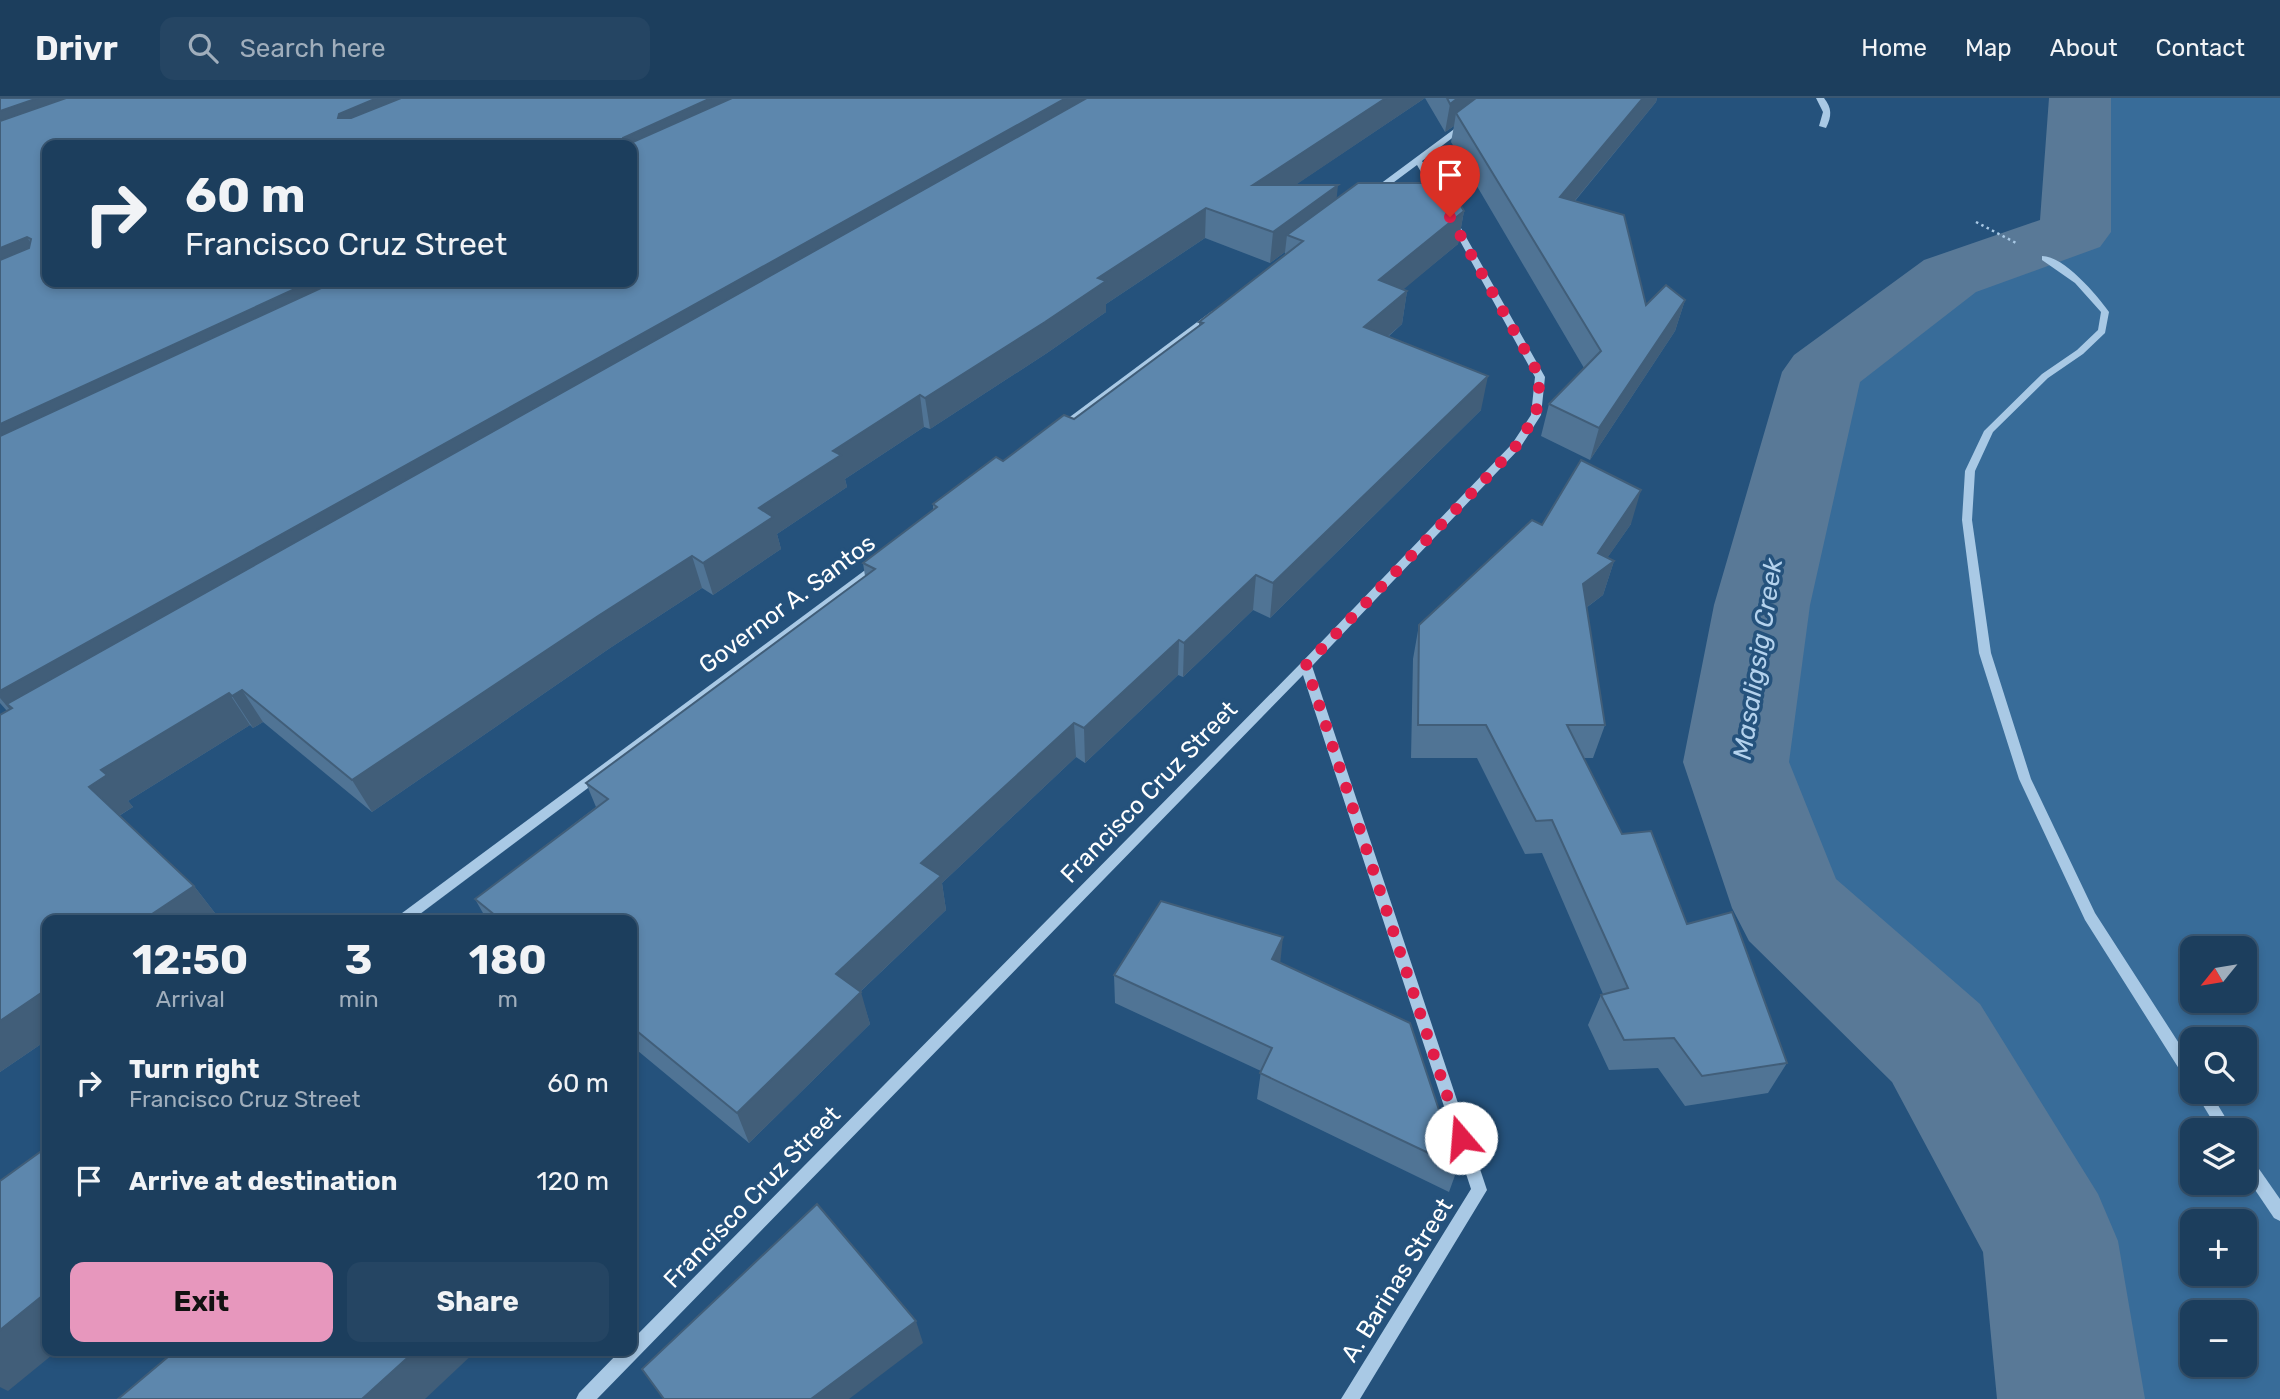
<!DOCTYPE html>
<html lang="en">
<head>
<meta charset="utf-8">
<style>
  body { margin:0; font-family:Rubik,sans-serif; background:#254563; color:#f1f3f6; height:100vh; display:flex; flex-direction:column; font-size:26px; white-space:nowrap }
  * { box-sizing:border-box; margin:0 }
  p { font-size:23px; color:#a0aebc }
  .icon { flex:none; width:38px; height:38px; fill:none; stroke:currentColor; stroke-width:2; stroke-linecap:round; stroke-linejoin:round }
  .map { position:relative; flex:1; overflow:hidden }
  .details { position:absolute; left:42px; top:817px; width:595px; height:441px; display:flex; flex-direction:column; background:#1c3e5d; border-radius:14px; box-shadow:0 4px 10px #0003,0 0 0 2px #3a5772 }
  .details>* { flex:none }
  .banner { position:absolute; left:42px; top:42px; width:595px; height:147px; border-radius:14px; box-shadow:0 4px 10px #0003,0 0 0 2px #3a5772; background:#1c3e5d; color:#f1f3f6; overflow:hidden }
  .needle { width:46px; rotate:240deg }
  .tools { position:absolute; left:2180px; top:838px; display:grid; gap:14px }
  .tools a { display:grid; place-items:center; width:77px; height:77px; border-radius:14px; background:#1c3e5d; box-shadow:0 4px 10px #0003,0 0 0 2px #3a5772; font-size:35px }
  .pin { position:absolute; display:grid; place-items:center; width:60px; height:60px; color:#fff; margin:-72px -30px; border-radius:50% 50% 50% 0; rotate:-45deg; box-shadow:0 0 7px #0007 }
  .pin .icon { rotate:45deg }
  .me { position:absolute; width:77px; margin:-38px; rotate:342deg; stroke-linejoin:round; filter:drop-shadow(0 0 5px #0008) }
  .turn { display:flex; align-items:center; gap:24px; height:147px; padding:0 28px; font-size:32px }
  .turn .icon { width:91px; height:91px; stroke-width:2.5 }
  .turn b { display:block; font-size:49px; line-height:60px }
  .eta { display:flex; justify-content:space-evenly; align-items:center; height:119px; text-align:center }
  .eta b { font-size:42px; font-weight:700; line-height:49px }
  .button { display:flex; gap:14px; margin-top:auto; padding:14px 28px }
  .button a { flex:1; height:80px; border-radius:14px; background:#e797bd; color:#111; font-size:28px; font-weight:700; line-height:80px; text-align:center }
  .button a+a { background:#254563; color:#f1f3f6 }
  ul { padding:0; list-style:none }
  li { display:flex; align-items:center; gap:21px; height:98px; padding:0 28px }
  li div { flex:1 }
  li b { display:block; font-size:26px }
  li em { font-style:normal }
  header { display:flex; align-items:center; gap:42px; box-sizing:border-box; height:98px; padding:0 35px; background:#1c3e5d; border-bottom:2px solid #3a5772 }
  header strong { font-size:33px }
  nav { display:flex; gap:38px; margin-inline-start:auto; font-size:24px }
  .search { width:490px; height:63px; background:#254563; display:flex; align-items:center; gap:18px; box-sizing:border-box; padding:0 24px; border-radius:14px; color:#a0aebc; font-size:26px }
  .map>svg:first-child { display:block }
  .green { fill:#386c99; fill-rule:evenodd }
  .lines { fill:none; stroke-linecap:round; stroke-linejoin:round }
  .river { fill:#597997; fill-rule:evenodd }
  .path { stroke:#a9c9e5; stroke-width:2.5; stroke-dasharray:2.5 3.5; stroke-linecap:butt }
  .minor { fill:#a9c9e5; fill-rule:evenodd }
  .wall { fill:#507495; fill-rule:evenodd }
  .shaded-wall { fill:#415e79 }
  .building { fill:#5d87ad; stroke:#415e79; stroke-width:2 }
  .route { stroke:#e11d48; stroke-width:12; stroke-dasharray:0 21.6 }
  .labels { text-anchor:middle; dominant-baseline:central; stroke-width:7; stroke-linejoin:round; paint-order:stroke }
  .street-label { font-size:24px; fill:#fff; stroke:#25527c }
  .water-label { font-size:26px; font-style:italic; fill:#b4d2ed; stroke:#25527c }
</style>
</head>
<body>
<header>
<strong>Drivr</strong>
<div class="search"><svg class="icon" aria-label="search" viewBox="0 0 24 24"><circle cx="10" cy="10" r="6"/><path d="M15 15l6 6"/></svg>Search here</div>
<nav><a>Home</a><a>Map</a><a>About</a><a>Contact</a></nav>
</header>
<div class="map">
<svg width="2280" height="1301" viewBox="0 0 2280 1301">
  <rect width="100%" height="100%" fill="#25527c"/>
  <path class="green" d="M 2080,0 L 2280,0 L 2280,1301 L 2071,1301 L 2050,1143 L 1936,945 L 1790,810 L 1736,664 L 1762,507 L 1822,274 L 1950,178 L 2075,134 ZM 2193,850 L 2245,850 L 2245,903 L 2193,903 ZM 2193,942 L 2245,942 L 2245,994 L 2193,994 ZM 2193,1032 L 2245,1032 L 2245,1085 L 2193,1085 ZM 2193,1124 L 2245,1124 L 2245,1176 L 2193,1176 ZM 2193,1214 L 2245,1214 L 2245,1267 L 2193,1267 Z"/>
  <g class="lines">
    <polygon class="river" points="2049,0 2111,0 2111,134 2100,149 1976,194 1860,284 1810,507 1789,664 1836,781 1980,906 2098,1096 2118,1143 2145,1301 1997,1301 1983,1154 1892,984 1749,843 1732,810 1683,664 1714,507 1782,274 1794,257 1924,162 2040,122"/>
    <polyline class="path" points="1976,124 2018,146"/>
    <g class="minor">
      <path d="M 1816,0 L 1824,0 C 1832,10 1832,18 1826,30 L 1819,28 L 1823,14 Z"/>
      <polygon points="1461,26 1468,28 1422,63 1443,98 1442,100 1436,100 1417,67 1378,96 1372,96 1372,92"/>
      <polygon points="1450,121 1457,123 1545,279 1541,317 1520,350 1312,568 1487,1092 1360,1301 1341,1301 1471,1091 1303,577 597,1301 576,1301 579,1295 620,1253 632,1253 632,1242 1302,564 1512,346 1531,317 1535,279 1449,123"/>
      <path d="M 2042,158 C 2064,158 2097,197 2109,214 L 2105,235 L 2083,256 L 2048,280 L 1993,334 L 1975,373 L 1972,422 L 1991,555 L 2031,681 L 2095,815 L 2193,967 L 2193,986 L 2188,985 L 2085,822 L 2019,681 L 1979,555 L 1962,422 L 1965,373 L 1984,333 L 2042,276 L 2077,252 L 2098,232 L 2101,214 L 2075,185 L 2042,162 Z"/>
      <polygon points="1212,213 1216,216 1215,218 1065,331 1059,331 1059,327"/>
      <polygon points="876,464 880,465 881,468 880,471 412,822 396,822 398,818"/>
      <polygon points="2195,994 2210,994 2233,1032 2218,1032"/>
      <polygon points="2245,1056 2250,1058 2280,1101 2280,1123 2274,1120 2245,1077"/>
    </g>
  </g>
  <g class="wall">
    <path d="M 0,0 L 1657,0 L 1656,4 L 1575,103 L 1646,207 L 1685,202 L 1675,233 L 1590,362 L 1541,338 L 1549,306 L 1584,270 L 1451,44 L 1454,28 L 1445,34 L 1425,0 L 1295,87 L 1336,101 L 1464,113 L 1458,146 L 1403,191 L 1407,193 L 1402,226 L 1388,239 L 1481,312 L 1270,520 L 1253,512 L 1183,579 L 1178,577 L 1085,665 L 1076,659 L 942,785 L 946,812 L 860,894 L 870,926 L 749,1045 L 632,948 L 632,822 L 487,822 L 475,801 L 596,709 L 586,685 L 865,478 L 863,465 L 933,412 L 933,406 L 1003,363 L 1074,321 L 1199,228 L 1199,224 L 1285,157 L 1285,154 L 1270,165 L 1205,140 L 1106,206 L 1106,214 L 1047,255 L 930,331 L 924,329 L 845,381 L 847,389 L 777,436 L 781,451 L 713,497 L 702,490 L 610,550 L 372,714 L 263,624 L 253,630 L 250,627 L 128,703 L 133,709 L 119,718 L 194,788 L 218,819 L 214,822 L 47,822 L 47,942 L 0,974 L 0,617 L 7,613 L 0,605 ZM 632,47 L 632,184 L 47,184 Z"/>
    <polygon points="1631,426 1607,460 1614,463 1603,497 1586,510 1605,627 1593,660 1584,660 1622,736 1787,965 1768,995 1685,1008 1658,970 1609,972 1588,927 1601,897 1603,896 1542,755 1525,756 1477,660 1411,660 1413,561 1419,527 1542,427"/>
    <polygon points="1280,864 1458,1069 1449,1094 1257,1001 1261,973 1115,905 1114,877"/>
  </g>
  <g class="shaded-wall">
    <polygon points="38,0 133,0 0,48 0,13"/>
    <polygon points="377,0 457,0 351,45 338,20 339,16"/>
    <polygon points="711,0 778,0 632,47 622,47 623,40"/>
    <polygon points="1066,0 1118,0 7,606 24,626 23,627 0,600 0,593"/>
    <polygon points="1386,0 1425,0 1251,117 1253,87"/>
    <polygon points="1458,0 1492,0 1456,15 1454,28 1445,34 1450,6"/>
    <polygon points="1643,0 1657,0 1656,4 1553,129 1560,99"/>
    <polygon points="1338,87 1335,117 1287,137 1285,154 1270,165 1273,134"/>
    <polygon points="1206,110 1205,140 1106,206 1106,214 1047,255 930,331 925,300 1098,180"/>
    <polygon points="1464,113 1458,146 1374,216 1379,182"/>
    <polygon points="27,139 46,170 0,189 0,150"/>
    <polygon points="310,184 390,184 0,368 0,326"/>
    <polygon points="1407,193 1402,226 1359,263 1364,229"/>
    <polygon points="1685,202 1675,233 1590,362 1599,330"/>
    <polygon points="1488,278 1481,312 1270,520 1273,485"/>
    <polygon points="920,297 924,329 845,381 847,389 777,436 781,451 713,497 703,465 759,410 833,353"/>
    <polygon points="1641,392 1631,426 1596,476 1614,463 1603,497 1572,520 1583,486 1598,455"/>
    <polygon points="692,458 702,490 610,550 372,714 352,682 598,518"/>
    <polygon points="1256,477 1253,512 1183,579 1184,545"/>
    <polygon points="1179,542 1178,577 1085,665 1084,630"/>
    <polygon points="242,592 263,624 253,630 232,598"/>
    <polygon points="229,595 250,627 128,703 133,709 115,720 89,689 101,672"/>
    <polygon points="1074,625 1076,659 942,785 946,812 845,908 836,876 921,765"/>
    <polygon points="194,788 218,819 214,822 143,822"/>
    <polygon points="1283,839 1280,867 1272,861"/>
    <polygon points="47,891 47,942 0,974 0,923"/>
    <polygon points="861,894 870,926 749,1045 737,1015"/>
    <polygon points="47,1194 47,1253 57,1253 8,1293 0,1289 0,1232"/>
    <polygon points="916,1223 923,1245 849,1301 811,1301"/>
    <polygon points="415,1253 476,1253 425,1301 362,1301"/>
  </g>
  <g class="building">
    <polygon points="0,0 38,0 0,13"/>
    <polygon points="66,0 377,0 339,16 338,20 351,20 401,0 711,0 623,40 622,47 47,47 47,184 310,184 0,326 0,162 29,150 31,141 27,139 0,150 0,23"/>
    <polygon points="732,0 1066,0 0,593 0,338 334,184 632,184 632,47 626,47"/>
    <polygon points="1087,0 1386,0 1253,87 1338,87 1273,134 1206,110 1098,180 1106,183 1045,224 925,300 920,297 833,353 841,357 759,410 773,419 703,465 692,458 598,518 352,682 242,592 232,598 229,595 101,672 107,677 89,689 194,788 143,822 47,822 47,891 0,923 0,617 12,610 7,606"/>
    <polygon points="1447,0 1458,0 1450,6"/>
    <polygon points="1476,0 1643,0 1560,99 1624,117 1646,207 1666,187 1685,202 1599,330 1549,306 1601,253 1456,15"/>
    <polygon points="1358,85 1447,85 1464,113 1379,182 1407,193 1364,229 1488,278 1273,485 1256,477 1184,545 1179,542 1084,630 1074,625 921,765 941,778 836,876 861,894 737,1015 632,929 632,822 501,822 475,801 608,701 586,685 875,471 863,465 937,409 933,406 996,359 1003,363 1064,317 1074,321 1203,225 1199,224 1303,143 1287,137"/>
    <polygon points="1581,362 1641,392 1598,455 1614,463 1583,486 1605,627 1567,627 1622,736 1651,733 1687,826 1732,814 1787,965 1702,978 1674,940 1624,942 1601,897 1628,890 1552,722 1536,723 1486,627 1418,627 1419,527 1532,422 1542,427"/>
    <polygon points="1161,803 1283,839 1272,861 1410,925 1458,1069 1260,975 1272,950 1114,877"/>
    <polygon points="47,1049 47,1194 0,1232 0,1083"/>
    <polygon points="817,1106 916,1223 811,1301 664,1301 642,1271"/>
    <polygon points="175,1253 415,1253 362,1301 118,1301"/>
  </g>
  <g class="lines">
    <polyline class="route" points="1450,119 1540,279 1536,317 1516,348 1488,378 1306,567 1461,1040"/>
  </g>
  <g class="labels">
    <g class="street-label">
      <text transform="translate(787 506) rotate(-37)">Governor A. Santos</text>
      <text transform="translate(1149 694) rotate(-46)">Francisco Cruz Street</text>
      <text transform="translate(752 1099) rotate(-46)">Francisco Cruz Street</text>
      <text transform="translate(1397 1182) rotate(-58)">A. Barinas Street</text>
    </g>
    <g class="water-label">
      <text transform="translate(1758 561) rotate(-81)">Masaligsig Creek</text>
    </g>
  </g>
</svg>
<div class="tools">
<a><svg class="needle" viewBox="-14 -14 28 28"><path d="M0-13l5 13h-10z" fill="#e53935"/><path d="M0 13l5-13h-10z" fill="#a0aebc"/></svg></a>
<a><svg class="icon" aria-label="search" viewBox="0 0 24 24"><circle cx="10" cy="10" r="6"/><path d="M15 15l6 6"/></svg></a>
<a><svg class="icon" aria-label="layers" viewBox="0 0 24 24"><path d="M12 4l9 5-9 5-9-5zM3 14l9 5 9-5"/></svg></a>
<a>+</a>
<a>−</a>
</div>
<div class="pin" style="left:1450px;top:119px;background:#d93025"><svg class="icon" aria-label="arrive" viewBox="0 0 24 24"><path d="M6 21V4h12l-3 4 3 4H6"/></svg></div>
<svg class="me" style="left:1461px;top:1040px" viewBox="-20 -20 40 40"><circle r="19" fill="#fff"/><path d="M0-13L10 11 0 6-10 11z" fill="#e11d48"/></svg>
<div class="banner">
<div class="turn"><svg class="icon" aria-label="right" viewBox="0 0 24 24"><path d="M7 20v-9h11M14 6l5 5-5 5"/></svg><div><b>60 m</b>Francisco Cruz Street</div></div>
</div>
<section class="details">
<div class="eta">
<div><b>12:50</b><p>Arrival</p></div>
<div><b>3</b><p>min</p></div>
<div><b>180</b><p>m</p></div>
</div>
<ul>
<li><svg class="icon" aria-label="right" viewBox="0 0 24 24"><path d="M7 20v-9h11M14 6l5 5-5 5"/></svg><div><b>Turn right</b><p>Francisco Cruz Street</p></div><em>60 m</em></li>
<li><svg class="icon" aria-label="arrive" viewBox="0 0 24 24"><path d="M6 21V4h12l-3 4 3 4H6"/></svg><div><b>Arrive at destination</b></div><em>120 m</em></li>
</ul>
<div class="button"><a>Exit</a><a>Share</a></div>
</section>
</div>
</body>
</html>
